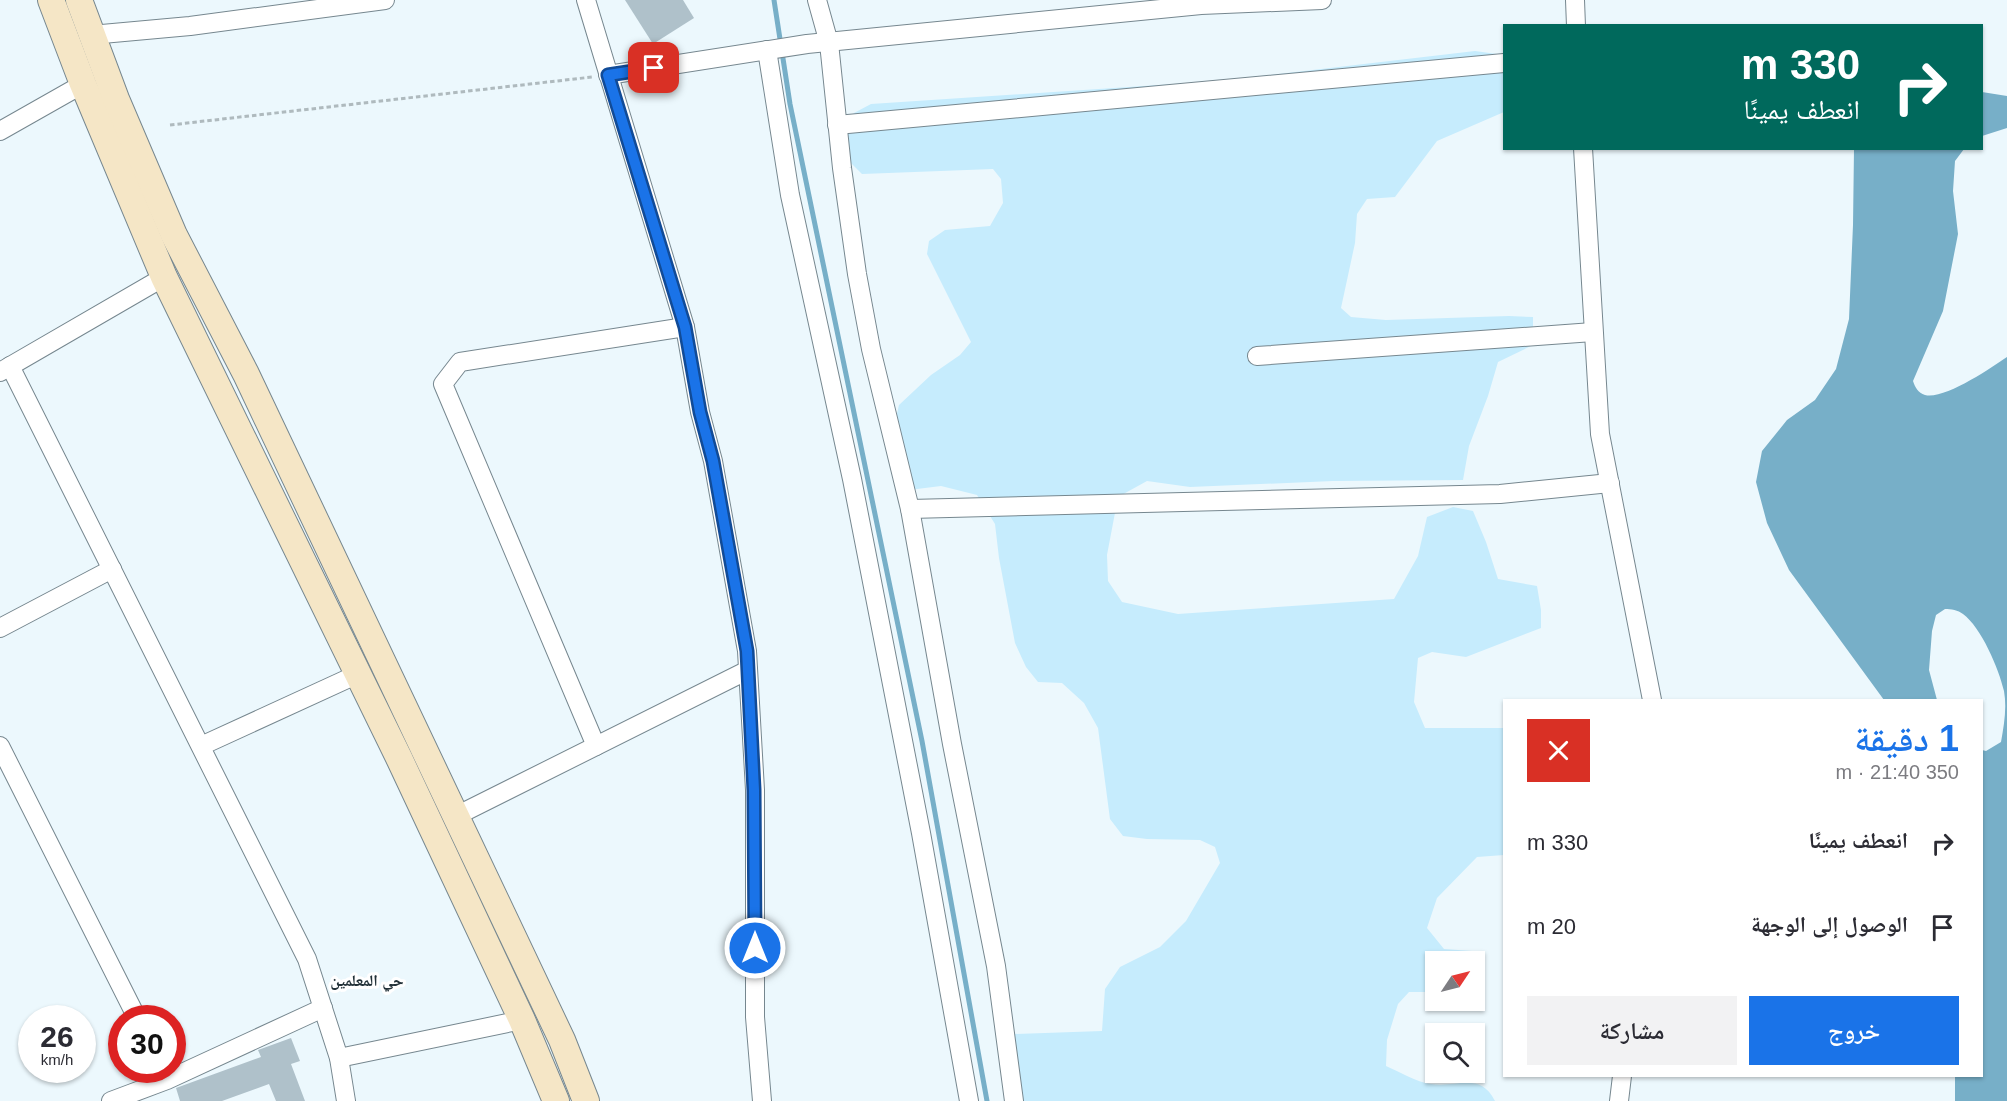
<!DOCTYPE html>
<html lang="ar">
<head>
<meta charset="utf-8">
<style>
  body { margin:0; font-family:Arial,"Noto Naskh Arabic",sans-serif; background:#f2f2f3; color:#2b2b33; direction:rtl; height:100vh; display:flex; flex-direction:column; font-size:22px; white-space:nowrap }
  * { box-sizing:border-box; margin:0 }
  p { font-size:20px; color:#7c7c81 }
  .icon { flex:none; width:33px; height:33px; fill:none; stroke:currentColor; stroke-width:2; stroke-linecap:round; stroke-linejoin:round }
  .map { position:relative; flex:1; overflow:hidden; direction:ltr }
  .drawer { position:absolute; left:1503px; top:699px; width:480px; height:378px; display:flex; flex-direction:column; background:#fff; border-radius:0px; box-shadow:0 2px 4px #0004; direction:rtl }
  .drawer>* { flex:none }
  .top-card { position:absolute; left:1503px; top:24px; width:480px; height:126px; border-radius:0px; box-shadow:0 2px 4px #0004; direction:rtl; background:#00695c; color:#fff; overflow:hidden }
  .needle { width:39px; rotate:55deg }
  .fabs { position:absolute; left:1425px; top:951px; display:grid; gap:12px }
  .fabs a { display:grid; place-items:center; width:60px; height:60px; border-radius:0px; background:#fff; box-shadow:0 2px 4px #0004; font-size:30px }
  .speed { position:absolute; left:18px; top:1005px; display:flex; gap:12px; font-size:30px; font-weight:700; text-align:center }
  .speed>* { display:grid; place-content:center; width:78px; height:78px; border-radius:50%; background:#fff; box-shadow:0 2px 4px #0004; line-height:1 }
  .speed small { font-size:15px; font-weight:400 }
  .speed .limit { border:9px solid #d22; background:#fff; color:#111 }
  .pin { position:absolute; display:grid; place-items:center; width:51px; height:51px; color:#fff; margin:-26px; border-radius:12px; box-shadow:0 3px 9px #0006 }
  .me { position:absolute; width:66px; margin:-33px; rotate:0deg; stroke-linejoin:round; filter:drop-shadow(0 0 4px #0008) }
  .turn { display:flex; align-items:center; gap:21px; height:126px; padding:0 24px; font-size:27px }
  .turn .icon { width:78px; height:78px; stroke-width:2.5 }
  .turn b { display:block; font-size:42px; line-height:51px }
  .round { display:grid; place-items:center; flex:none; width:63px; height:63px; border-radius:0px; background:#f2f2f3 }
  .overview { display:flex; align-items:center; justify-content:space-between; height:102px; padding:0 24px }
  h1 { font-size:36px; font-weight:600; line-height:45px; color:#1a73e8 }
  .button { display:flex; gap:12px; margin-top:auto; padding:12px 24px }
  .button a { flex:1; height:69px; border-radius:0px; background:#1a73e8; color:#fff; font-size:24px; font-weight:600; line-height:69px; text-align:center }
  .button a+a { background:#f2f2f3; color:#2b2b33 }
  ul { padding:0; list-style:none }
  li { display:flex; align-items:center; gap:18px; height:84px; padding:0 24px }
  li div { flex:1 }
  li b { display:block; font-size:22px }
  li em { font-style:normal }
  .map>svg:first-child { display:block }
  .green { fill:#c6ecfd }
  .water { fill:#77afc8 }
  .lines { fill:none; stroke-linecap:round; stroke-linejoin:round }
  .stream { stroke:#77afc8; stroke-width:5 }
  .building { fill:#afc1ca }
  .minor-casing { stroke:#76878f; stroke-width:20 }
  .secondary-casing { stroke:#76878f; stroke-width:28 }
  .path { stroke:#afbabe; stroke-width:3; stroke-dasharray:4.5 3; stroke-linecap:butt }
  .minor { stroke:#fff; stroke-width:18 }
  .secondary { stroke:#f5e6c6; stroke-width:26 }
  .route-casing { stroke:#114b97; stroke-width:15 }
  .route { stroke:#1a73e8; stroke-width:10 }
  .labels { text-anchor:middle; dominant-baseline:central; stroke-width:6; stroke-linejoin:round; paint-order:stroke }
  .neighbourhood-label { font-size:16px; font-weight:bold; fill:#223138; stroke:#fff }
</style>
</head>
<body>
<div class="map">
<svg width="2007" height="1101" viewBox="0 0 2007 1101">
  <rect width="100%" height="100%" fill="#ecf8fd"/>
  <path class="green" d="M 1475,51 L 1504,55 L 1504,112 L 1437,141 L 1395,197 L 1367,199 L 1357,214 L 1355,243 L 1341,308 L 1351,317 L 1386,320 L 1509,316 L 1533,317 L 1533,345 L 1498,362 L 1488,396 L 1469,446 L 1463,480 L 1333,481 L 1190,487 L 1147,481 L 1118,497 L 1107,555 L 1108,581 L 1122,602 L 1178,614 L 1394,599 L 1418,556 L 1427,517 L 1453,507 L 1473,511 L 1486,542 L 1498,579 L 1537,586 L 1541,610 L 1541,628 L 1466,657 L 1432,652 L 1418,658 L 1414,702 L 1425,728 L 1504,728 L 1504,855 L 1477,857 L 1437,898 L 1427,928 L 1444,949 L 1472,951 L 1474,961 L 1436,962 L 1435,992 L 1409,992 L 1398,1004 L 1387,1040 L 1386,1066 C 1400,1072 1416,1082 1431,1084 C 1457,1088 1480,1071 1495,1101 L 1022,1101 L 1014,1034 L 1102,1031 L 1105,989 L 1120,967 L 1160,947 L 1186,921 L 1220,863 L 1215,847 L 1200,840 L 1147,839 L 1123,836 L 1110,819 L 1098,728 L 1084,703 L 1062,683 L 1038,682 L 1026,667 L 1015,643 L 999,558 L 995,524 L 977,495 L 941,486 L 909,490 L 895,422 L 899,405 L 931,375 L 960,355 L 971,342 L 927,254 L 929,241 L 945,230 L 990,226 L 1003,203 L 1001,179 L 993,169 L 862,174 L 850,162 L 843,128 L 854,113 L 871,104 L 1219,81 Z"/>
  <g class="water">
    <polygon points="1982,92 2007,96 2007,128 1982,136"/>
    <path d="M 1854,149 L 1964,149 L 1955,161 L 1953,191 L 1958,234 L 1943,311 L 1913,381 C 1915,387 1918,393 1925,395 C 1944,400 1991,368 2007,357 L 2007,1101 L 1955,1101 L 1955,1076 L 1982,1076 L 1982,750 L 1986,751 L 2001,742 C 2004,725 2007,708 2004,691 C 1999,669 1981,627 1963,614 C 1958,610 1951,609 1945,609 L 1936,615 L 1932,631 L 1929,670 L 1937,700 L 1884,700 L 1789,570 L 1767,523 L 1756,482 L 1762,451 L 1787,420 L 1815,400 L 1836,369 L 1849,319 L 1853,225 Z"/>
  </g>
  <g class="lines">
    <polyline class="stream" points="774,0 790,104 922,741 987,1101"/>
  </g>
  <g class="building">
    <polygon points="625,0 683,0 694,18 653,44"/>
    <polygon points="291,1038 300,1061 291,1064 305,1101 276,1101 269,1084 222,1101 180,1101 176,1088 261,1057 258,1050"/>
  </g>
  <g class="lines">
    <g class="minor-casing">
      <g id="minor">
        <polyline points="586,0 685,327 700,412 713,461 747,651 755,790 755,1017 762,1101"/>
        <polyline points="817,0 829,43 842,168 857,274 871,349 910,509 952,744 996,966 1014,1101"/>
        <polyline points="1575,0 1576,26"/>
        <polyline points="91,35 190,26 385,0"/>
        <polyline points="767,50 790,195 852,479 921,833 969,1101"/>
        <polyline points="608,75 807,44 1201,5 1322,0"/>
        <polyline points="837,125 1504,63"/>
        <polyline points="0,131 83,84"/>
        <polyline points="1583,148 1600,434 1652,700"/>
        <polyline points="1257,356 1593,332"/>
        <polyline points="10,366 307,959 339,1058 346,1101"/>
        <polyline points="0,372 164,277"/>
        <polyline points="910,509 1500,494 1610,483"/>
        <polyline points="0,628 112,569"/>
        <polyline points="0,746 137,1018"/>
        <polyline points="201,746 358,674"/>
        <polyline points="596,746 443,384 460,362 685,327"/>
        <polyline points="456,816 748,670"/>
        <polyline points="339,1058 522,1020"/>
        <polyline points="111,1101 167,1080 323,1008"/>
        <polyline points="1619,1101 1622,1076"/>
      </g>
    </g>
    <g class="secondary-casing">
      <g id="secondary">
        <polyline points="51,0 83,84 164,277 400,760 522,1020 556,1101"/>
        <polyline points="79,0 116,99 174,235 246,374 562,1040 586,1101"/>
      </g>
    </g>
    <polyline class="path" points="170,125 592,77"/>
    <use href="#minor" class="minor"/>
    <use href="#secondary" class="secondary"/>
  </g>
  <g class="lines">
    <g class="route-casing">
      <polyline id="route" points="654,68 608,75 685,327 700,412 713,461 747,651 754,790 755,948"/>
    </g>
    <use href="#route" class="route"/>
  </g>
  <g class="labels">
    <g class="neighbourhood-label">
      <text x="367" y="980">حي المعلمين</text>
    </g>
  </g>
</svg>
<div class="fabs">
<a><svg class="needle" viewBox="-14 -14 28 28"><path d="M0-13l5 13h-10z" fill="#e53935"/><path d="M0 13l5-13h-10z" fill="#7c7c81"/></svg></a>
<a><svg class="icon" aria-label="search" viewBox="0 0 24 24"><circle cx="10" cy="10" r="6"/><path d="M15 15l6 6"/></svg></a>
</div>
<div class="speed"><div>26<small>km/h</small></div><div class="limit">30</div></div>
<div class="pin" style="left:654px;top:68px;background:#d93025"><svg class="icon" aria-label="arrive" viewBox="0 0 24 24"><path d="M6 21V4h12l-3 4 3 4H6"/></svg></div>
<svg class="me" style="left:755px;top:948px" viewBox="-20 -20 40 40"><circle r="17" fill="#1a73e8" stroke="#fff" stroke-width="3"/><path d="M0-11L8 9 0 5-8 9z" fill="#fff"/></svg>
<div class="top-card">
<div class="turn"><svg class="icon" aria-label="right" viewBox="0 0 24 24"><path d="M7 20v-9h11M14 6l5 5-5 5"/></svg><div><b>330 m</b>انعطف يمينًا</div></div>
</div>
<section class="drawer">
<div class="overview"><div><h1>1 دقيقة</h1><p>350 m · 21:40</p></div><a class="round" style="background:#d93025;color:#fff"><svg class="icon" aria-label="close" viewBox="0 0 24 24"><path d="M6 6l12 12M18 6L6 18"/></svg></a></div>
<ul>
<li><svg class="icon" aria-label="right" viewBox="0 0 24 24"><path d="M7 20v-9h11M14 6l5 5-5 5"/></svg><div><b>انعطف يمينًا</b></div><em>330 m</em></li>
<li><svg class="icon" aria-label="arrive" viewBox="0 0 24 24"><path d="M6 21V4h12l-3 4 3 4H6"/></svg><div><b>الوصول إلى الوجهة</b></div><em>20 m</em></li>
</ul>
<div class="button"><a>خروج</a><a>مشاركة</a></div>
</section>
</div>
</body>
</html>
